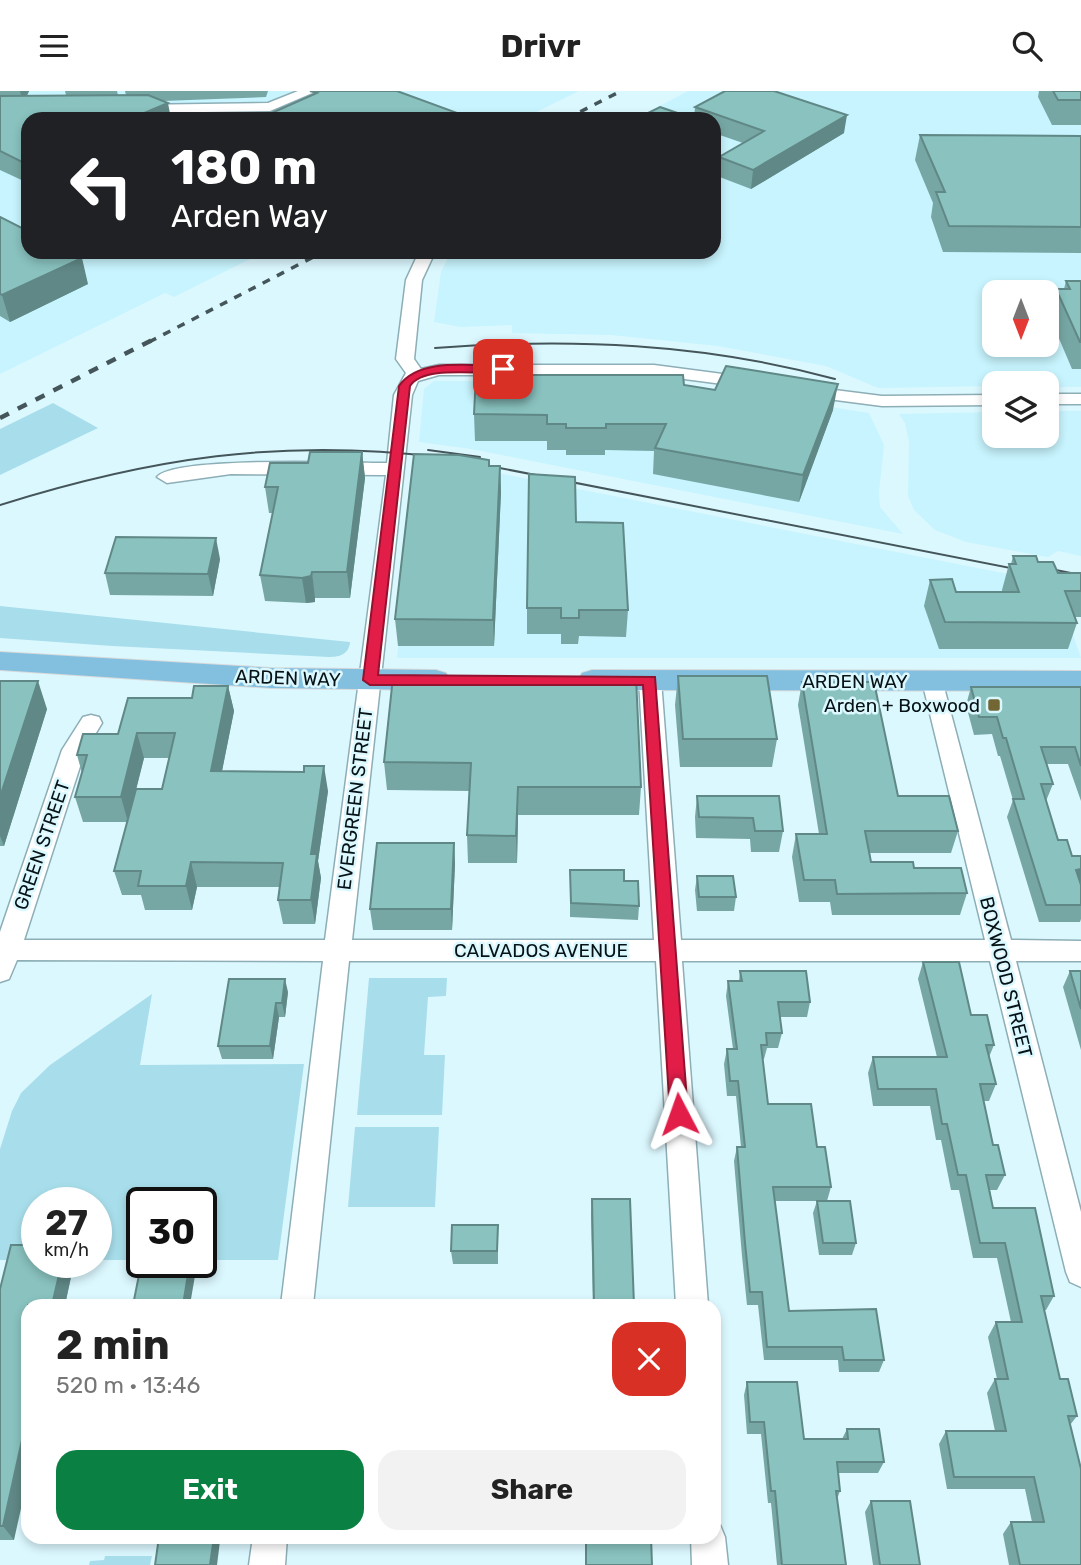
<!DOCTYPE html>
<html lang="en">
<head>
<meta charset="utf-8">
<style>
  body { margin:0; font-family:Rubik,sans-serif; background:#f2f2f2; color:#222; height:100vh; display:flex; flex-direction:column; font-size:26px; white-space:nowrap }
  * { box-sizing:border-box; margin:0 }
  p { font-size:23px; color:#767676 }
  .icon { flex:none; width:38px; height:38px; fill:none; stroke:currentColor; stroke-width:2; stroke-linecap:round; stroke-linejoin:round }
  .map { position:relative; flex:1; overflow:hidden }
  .drawer { position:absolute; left:21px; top:1208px; width:700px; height:245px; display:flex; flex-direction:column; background:#fff; border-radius:21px; box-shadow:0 4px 10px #0003 }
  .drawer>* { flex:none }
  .top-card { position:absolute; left:21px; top:21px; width:700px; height:147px; border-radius:21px; box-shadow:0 4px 10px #0003; background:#202124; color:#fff; overflow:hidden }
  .needle { width:46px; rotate:180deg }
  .fabs { position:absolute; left:982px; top:189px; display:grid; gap:14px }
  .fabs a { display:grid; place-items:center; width:77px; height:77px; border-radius:14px; background:#fff; box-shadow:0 4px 10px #0003; font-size:35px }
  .speed { position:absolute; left:21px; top:1096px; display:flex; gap:14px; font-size:35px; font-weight:700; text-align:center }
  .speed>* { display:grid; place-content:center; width:91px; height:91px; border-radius:50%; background:#fff; box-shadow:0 4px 10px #0003; line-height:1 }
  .speed small { font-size:18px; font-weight:400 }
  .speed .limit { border:4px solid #111; border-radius:10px; background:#fff; color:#111 }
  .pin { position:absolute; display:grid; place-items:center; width:60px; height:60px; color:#fff; margin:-30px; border-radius:14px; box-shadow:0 4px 10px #0006 }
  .me { position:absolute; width:77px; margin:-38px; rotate:356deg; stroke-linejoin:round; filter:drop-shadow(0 0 5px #0008) }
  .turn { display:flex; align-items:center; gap:24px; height:147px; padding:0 35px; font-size:32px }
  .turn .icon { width:91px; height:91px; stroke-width:2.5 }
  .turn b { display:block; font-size:49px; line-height:60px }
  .round { display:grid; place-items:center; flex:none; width:74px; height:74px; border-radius:21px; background:#f2f2f2 }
  .headline { display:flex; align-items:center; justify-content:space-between; height:119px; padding:0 35px }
  h1 { font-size:42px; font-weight:700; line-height:52px }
  .cta { display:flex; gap:14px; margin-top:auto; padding:14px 35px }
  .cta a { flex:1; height:80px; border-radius:21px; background:#0b8043; color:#fff; font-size:28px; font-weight:700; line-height:80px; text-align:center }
  .cta a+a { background:#f2f2f2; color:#222 }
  header { display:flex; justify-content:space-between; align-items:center; height:91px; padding:0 35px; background:#fff; font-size:32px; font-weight:700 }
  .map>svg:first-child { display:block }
  .built { fill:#c7f4fe; fill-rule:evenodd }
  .green { fill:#a8deeb }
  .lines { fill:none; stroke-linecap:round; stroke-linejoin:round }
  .minor-casing { stroke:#8daeb6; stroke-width:3 }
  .major-casing { stroke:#d7d9da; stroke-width:2 }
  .minor { fill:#fff; fill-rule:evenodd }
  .major { fill:#83bfdf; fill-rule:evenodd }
  .tram { stroke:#45565a; stroke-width:2 }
  .rail-far1 { stroke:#45565a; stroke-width:3.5; stroke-dasharray:8 8; stroke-linecap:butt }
  .rail { stroke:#45565a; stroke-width:4.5; stroke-dasharray:10 10; stroke-linecap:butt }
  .wall { fill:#76a7a4; fill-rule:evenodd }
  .shaded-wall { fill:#608886 }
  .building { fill:#89c2bf; stroke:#608886; stroke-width:2 }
  .route { fill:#e11d48; stroke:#92132f; stroke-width:2 }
  .poi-dot { fill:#726734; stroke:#dcf8ff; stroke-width:2.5 }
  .labels { text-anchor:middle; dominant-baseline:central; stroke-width:5; stroke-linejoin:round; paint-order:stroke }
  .street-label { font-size:19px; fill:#061215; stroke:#dcf8ff }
  .poi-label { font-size:19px; fill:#061215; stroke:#dcf8ff; text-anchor:end }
</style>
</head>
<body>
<header><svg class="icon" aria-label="menu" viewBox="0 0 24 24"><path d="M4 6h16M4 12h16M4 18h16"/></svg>Drivr<svg class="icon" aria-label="search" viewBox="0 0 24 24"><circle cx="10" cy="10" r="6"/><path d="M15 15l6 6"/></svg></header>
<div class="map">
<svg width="1081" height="1474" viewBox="0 0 1081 1474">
  <rect width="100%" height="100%" fill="#dcf8ff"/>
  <g class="built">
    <polygon points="0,0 299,0 267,13 0,16"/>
    <polygon points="326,0 579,0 522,28 28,28 28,161 264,161 174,206 165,202 0,283 0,23 277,22"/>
    <path d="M 688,0 L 1081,0 L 1081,296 L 1055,296 L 1052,288 L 1026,288 L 1027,292 L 994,292 L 994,295 L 878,297 L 826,275 L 718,255 L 611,244 L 512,242 L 512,234 L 461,236 L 434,231 L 441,181 L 451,161 L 714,161 L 714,28 L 635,28 ZM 994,201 L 1046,201 L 1046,254 L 994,254 Z"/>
    <polygon points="434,290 671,291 869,322 884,354 879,401 880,416 903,443 471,358 419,351 424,298"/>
    <polygon points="1047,320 1081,320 1081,465 1058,460 1048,466 966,451 935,439 914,419 908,405 909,351 905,332 899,323 994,321 994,345 1046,345"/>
    <polygon points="467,376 1043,490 1056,495 1081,567 397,567 416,390"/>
  </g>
  <g class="green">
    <polygon points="53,312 98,337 0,384 0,338"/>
    <path d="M 0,515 L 350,551 C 349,563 340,566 329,566 L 112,555 L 0,547 Z"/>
    <polygon points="369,887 447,887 446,905 428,906 424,964 445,964 442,1024 357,1024"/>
    <polygon points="152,903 140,974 304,973 278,1169 201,1169 201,1111 142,1111 142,1169 96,1169 96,1111 37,1111 37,1169 0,1169 0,1058 12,1020 21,1002 50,974"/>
    <polygon points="355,1036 439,1036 435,1116 348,1116"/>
    <polygon points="105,1465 152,1465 150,1474 89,1474 90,1470 104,1469"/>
  </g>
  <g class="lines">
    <g class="minor-casing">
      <g id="minor">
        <polygon points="298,0 317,0 270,20 135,22 128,18 135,14 268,12"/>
        <path d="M 419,161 L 435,161 L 422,189 L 414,268 L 421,278 L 439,274 L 654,274 L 753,287 L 762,292 L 753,297 L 654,284 L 439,284 L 418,290 L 412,304 L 352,849 L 654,849 L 639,589 L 642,584 L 650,581 L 658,584 L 661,589 L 681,849 L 985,849 L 922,590 L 925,585 L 933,582 L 941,585 L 1011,849 L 1081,850 L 1081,870 L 1016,870 L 1081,1121 L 1081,1196 L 1070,1191 L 1066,1181 L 990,870 L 682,870 L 708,1214 L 676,1214 L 656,870 L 349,870 L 313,1214 L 281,1214 L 323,870 L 17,869 L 9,888 L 0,891 L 0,841 L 62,659 L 83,626 L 91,624 L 99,626 L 102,632 L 85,660 L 24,849 L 325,849 L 386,384 L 231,383 L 167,392 L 157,386 C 173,365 353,372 387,372 L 394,304 L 406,282 L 396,268 L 406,189 Z"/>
        <polygon points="803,295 882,305 994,304 994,314 882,315 797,304 794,300 797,296"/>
        <rect x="1046" y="303" width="35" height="10"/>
        <polygon points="714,1431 720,1434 725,1446 728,1474 692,1474 691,1446 714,1446"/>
        <polygon points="253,1446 287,1446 285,1474 249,1474"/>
      </g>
    </g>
    <g class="major-casing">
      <g id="major">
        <polygon points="0,561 271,577 436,579 446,582 450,589 446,596 436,599 271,597 0,579"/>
        <polygon points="592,579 1081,580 1081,600 592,599 582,596 578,589 582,582"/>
      </g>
    </g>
    <use href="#minor" class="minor"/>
    <use href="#major" class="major"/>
    <g class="tram">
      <path d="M 435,257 C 570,247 703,252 835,288"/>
      <polyline points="428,359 480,366"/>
      <polyline points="469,371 1026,480"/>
      <path d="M 0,414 C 150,367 281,347 438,366"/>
      <polyline points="1036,475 1081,484"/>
    </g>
    <g class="rail-far1">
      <polyline points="566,28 621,0"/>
      <polyline points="149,251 323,161"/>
    </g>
    <polyline class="rail" points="0,327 152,249"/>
  </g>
  <g class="wall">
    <polygon points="0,0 29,0 27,5 66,4 65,0 117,0 118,4 126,4 125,0 268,0 266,6 163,10 28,28 28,92 0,79"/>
    <polygon points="1039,0 1081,0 1081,34 1052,34 1038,6"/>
    <polygon points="695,16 844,42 751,98 717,85 719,66 743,52 714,42 714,28 694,28"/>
    <polygon points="920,44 1081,45 1081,162 943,161 931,126 933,112 915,69"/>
    <polygon points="0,126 88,193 10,231 0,225"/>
    <polygon points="1066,190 1081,190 1081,278 1072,278 1049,224 1056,198 1064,198"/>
    <polygon points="684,294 833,319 799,411 653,383 654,360 605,359 605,364 566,364 566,359 547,359 547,350 475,350 474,323"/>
    <polygon points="362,361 365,387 350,507 315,507 315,511 306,512 265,510 260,484 273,422 269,422 265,396 308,372"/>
    <polygon points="489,375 500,375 501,401 494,555 398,555 395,528"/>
    <polygon points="576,431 628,519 626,546 579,545 578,553 561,553 561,543 527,543 527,517"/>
    <polygon points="1013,465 1038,471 1058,482 1081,482 1081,526 1075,526 1077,532 1068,558 939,558 924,515 930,489 956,501 1002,501 1002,499 1009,473 1011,473"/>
    <polygon points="220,468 213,505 110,504 105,482"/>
    <polygon points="678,585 777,648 772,676 680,676 675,614"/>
    <polygon points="393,586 641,696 639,724 518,724 517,772 468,772 467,744 469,700 387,699 384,671"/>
    <polygon points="0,590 47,618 4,755 0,755"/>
    <polygon points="802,591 898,705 958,740 951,762 870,762 871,771 914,777 967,802 960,824 832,824 830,811 799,811 792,766 796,743 819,743 798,614"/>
    <path d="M 228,595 L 234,620 L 222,680 L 328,700 L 318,770 L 321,787 L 315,833 L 283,833 L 278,809 L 280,796 L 197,796 L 192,819 L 145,819 L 141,804 L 122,804 L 114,780 L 127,731 L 83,731 L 75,706 L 82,682 L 77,664 L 192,607 ZM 144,667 L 170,667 L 162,698 L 136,698 Z"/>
    <polygon points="971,596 1081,596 1081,710 1068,673 1047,673 1053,693 1046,710 1058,749 1081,794 1081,828 1080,831 1039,831 1007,726 1013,709 1000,665 998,665 992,643 974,644 966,614"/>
    <polygon points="697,705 779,705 783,740 779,761 751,761 750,748 696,747 695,726"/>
    <polygon points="454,752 455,773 452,839 373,839 370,818"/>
    <polygon points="570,779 624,790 639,815 638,829 570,826"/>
    <polygon points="697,785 736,806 734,820 697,820 695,799"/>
    <polygon points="923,871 971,924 994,954 989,966 996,993 989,1010 983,1010 993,1054 1005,1084 997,1099 990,1099 993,1117 1054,1205 1046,1219 1044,1219 1060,1288 1077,1325 1070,1334 1081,1474 1009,1474 1003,1443 1011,1431 1032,1431 1025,1398 947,1398 939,1353 946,1340 995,1340 987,1302 995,1288 997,1288 988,1246 996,1231 1011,1231 997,1167 973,1167 959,1099 951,1099 941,1049 936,1049 930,1015 873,1015 868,982 873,966 937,966 918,888"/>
    <polygon points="740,880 810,911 807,926 779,926 782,942 778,957 767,957 764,968 763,968 768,1013 817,1056 831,1096 827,1110 774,1110 789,1220 884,1269 879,1281 839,1281 838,1269 764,1269 758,1214 747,1214 742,1165 734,1070 737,1056 741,1056 736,1005 727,1005 724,973 727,958 733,958 726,905 728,890 739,890"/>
    <polygon points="1070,880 1081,880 1081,959 1063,896"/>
    <polygon points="288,901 285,926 279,926 273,968 222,968 218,955"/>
    <polygon points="592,1108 634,1214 593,1214 591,1123"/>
    <polygon points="817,1110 856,1152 852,1164 819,1164 813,1122"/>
    <polygon points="498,1134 498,1173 453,1173 451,1160"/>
    <polygon points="74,1172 65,1214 28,1214 14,1449 0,1449 0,1198"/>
    <polygon points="747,1291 804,1348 842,1348 847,1338 884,1371 878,1382 838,1382 840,1400 837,1408 846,1474 777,1474 771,1412 768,1412 761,1343 747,1343 744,1304"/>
    <polygon points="871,1410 920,1474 873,1474 865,1421"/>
    <polygon points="95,1446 225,1446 224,1450 159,1449 98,1450"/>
  </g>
  <g class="shaded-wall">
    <polygon points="20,0 29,0 23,12"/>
    <polygon points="168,12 171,28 130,28"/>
    <polygon points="460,23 460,28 449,28"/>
    <polygon points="847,24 844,42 751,98 753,79"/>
    <polygon points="82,167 88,193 10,231 2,204"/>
    <polygon points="838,293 833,319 799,411 803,384"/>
    <polygon points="362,361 365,387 350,507 347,481"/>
    <polygon points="500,375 501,401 494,555 493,529"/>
    <polygon points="216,447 220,468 213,505 208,483"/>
    <polygon points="312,481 315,507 315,511 306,512 302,487"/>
    <polygon points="38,590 47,618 4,755 0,745 0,706"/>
    <polygon points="228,595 234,620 217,705 211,680"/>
    <polygon points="137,642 144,667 128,731 121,706"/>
    <polygon points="324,675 328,700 318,770 321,787 315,833 311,809 311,763"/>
    <polygon points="518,696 518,724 517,772 516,745"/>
    <polygon points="454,752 455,773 452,839 451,818"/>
    <polygon points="191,771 197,796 192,819 186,795"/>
    <polygon points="1081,778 1081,793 1076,779"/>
    <polygon points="285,888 288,901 285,926 282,912"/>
    <polygon points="276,912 279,926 273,968 270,955"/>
    <polygon points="62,1171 74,1171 74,1172 65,1214 52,1214"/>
    <polygon points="190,1171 196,1171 197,1173 190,1214 183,1214"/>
    <polygon points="28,1322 28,1386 14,1449 3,1435"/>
    <polygon points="214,1446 218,1446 220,1450 217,1474 210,1474"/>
  </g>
  <g class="building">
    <polygon points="310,0 397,0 460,23 449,28 258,28 317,2"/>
    <polygon points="725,0 774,0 847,24 753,79 719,66 764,40 695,16"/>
    <polygon points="1053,0 1081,0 1081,9 1058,9"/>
    <polygon points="148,4 168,12 130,28 28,28 28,74 0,60 0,5"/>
    <polygon points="660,16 692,27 690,28 636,28"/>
    <polygon points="920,44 1081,45 1081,136 949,135 936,101 945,101"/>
    <polygon points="0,126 28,140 28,161 70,161 82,167 2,204 0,203"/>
    <polygon points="1066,190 1081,190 1081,251 1080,251 1056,198 1070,198"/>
    <polygon points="726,275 838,293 803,384 655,357 666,333 606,333 606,337 566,337 566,333 547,333 547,324 474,323 476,284 683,284 684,294 715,299"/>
    <polygon points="310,361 362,361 347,481 312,481 311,485 302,487 260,484 278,396 265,396 270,372 308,372"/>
    <polygon points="414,363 459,364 489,369 489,375 500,375 493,529 395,528"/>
    <polygon points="529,383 575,386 576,431 623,432 628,519 579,519 579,527 561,527 561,517 527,517"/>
    <polygon points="116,446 216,447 208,483 105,482"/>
    <polygon points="1013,465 1036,465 1038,471 1053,471 1058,482 1081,482 1081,500 1065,500 1077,532 945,531 930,489 952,488 956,501 1019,501 1009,473 1016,473"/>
    <polygon points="678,585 767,585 777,648 683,648"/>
    <polygon points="393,586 636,586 641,696 518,696 516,745 467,744 471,672 384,671"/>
    <polygon points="0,590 38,590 0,706"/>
    <polygon points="802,591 874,591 898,705 949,705 958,740 865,740 871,771 913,771 914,777 961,777 967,802 837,803 835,789 804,789 796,743 827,743"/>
    <polygon points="194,595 228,595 211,680 304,681 304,675 324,675 311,763 317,763 311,809 278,809 283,772 191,771 186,795 138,795 141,780 114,780 136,698 162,698 175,642 137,642 121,706 75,706 87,664 77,664 83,643 118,643 128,607 192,607"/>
    <polygon points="971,596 1081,596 1081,675 1075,656 1041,656 1053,693 1041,693 1058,749 1067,749 1072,765 1081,765 1081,778 1076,779 1081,794 1081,814 1046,814 1013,708 1024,708 1006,647 1003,647 997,626 979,626"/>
    <polygon points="697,705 779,705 783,740 755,740 753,727 699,726"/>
    <polygon points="377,752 454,752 451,818 370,818"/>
    <polygon points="570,779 624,779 624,790 638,790 639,815 571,812"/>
    <polygon points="697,785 733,785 736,806 699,806"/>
    <polygon points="923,871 959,871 971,924 987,924 994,954 986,954 996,993 980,993 993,1054 998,1054 1005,1084 986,1084 993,1117 1035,1117 1054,1205 1041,1205 1060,1288 1068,1288 1077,1325 1068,1325 1081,1378 1081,1474 1020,1474 1011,1431 1044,1431 1034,1386 954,1386 946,1340 1006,1340 995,1288 1008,1288 996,1231 1022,1231 1005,1152 980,1152 966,1084 958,1084 947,1033 942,1033 936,998 878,998 873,966 947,966"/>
    <polygon points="740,880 806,880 810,911 778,911 782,942 766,942 767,954 761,954 768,1013 811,1013 817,1056 825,1056 831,1096 773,1096 789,1220 876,1218 884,1269 844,1269 842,1256 767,1256 762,1201 750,1201 745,1152 737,1056 745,1056 738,990 730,990 727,958 737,958 728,890 742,890"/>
    <polygon points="1070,880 1081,880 1081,918"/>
    <polygon points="229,888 285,888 282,912 276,912 270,955 218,955"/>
    <polygon points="592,1108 630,1108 634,1214 594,1214"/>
    <polygon points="817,1110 850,1110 856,1152 823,1152"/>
    <polygon points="452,1134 498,1134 497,1160 451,1160"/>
    <polygon points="11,1154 37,1154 37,1171 62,1171 52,1214 28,1214 28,1322 3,1435 0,1435 0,1198"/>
    <polygon points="142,1169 142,1171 190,1171 183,1214 133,1214"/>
    <polygon points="747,1291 797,1291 804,1348 848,1348 847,1338 879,1338 884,1371 837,1371 840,1400 836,1400 846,1474 782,1474 775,1400 771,1400 764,1331 750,1331"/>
    <polygon points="871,1410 910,1410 920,1474 880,1474"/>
    <polygon points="159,1446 214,1446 210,1474 155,1474"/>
    <polygon points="586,1446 651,1446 652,1474 586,1474"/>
  </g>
  <path class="route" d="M 503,275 L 507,276 L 507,281 C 482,285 425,273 410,295 L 378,584 L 655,586 L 688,1023 L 686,1029 L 679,1031 L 673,1029 L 670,1023 L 643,594 L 370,594 L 363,589 L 399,295 C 419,266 471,275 503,275 Z"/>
  <rect class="poi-dot" x="987" y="607" width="14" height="14" rx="3.5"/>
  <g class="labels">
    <g class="street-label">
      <text transform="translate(288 587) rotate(2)">ARDEN WAY</text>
      <text x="855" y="590">ARDEN WAY</text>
      <text transform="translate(355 708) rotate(-83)">EVERGREEN STREET</text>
      <text transform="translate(42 754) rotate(-71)">GREEN STREET</text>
      <text x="541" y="859">CALVADOS AVENUE</text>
      <text transform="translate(1006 886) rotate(76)">BOXWOOD STREET</text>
    </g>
    <g class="poi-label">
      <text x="980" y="614">Arden + Boxwood</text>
    </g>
  </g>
</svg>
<div class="fabs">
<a><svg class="needle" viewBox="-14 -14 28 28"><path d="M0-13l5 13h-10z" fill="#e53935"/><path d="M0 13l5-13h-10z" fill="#767676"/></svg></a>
<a><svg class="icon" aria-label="layers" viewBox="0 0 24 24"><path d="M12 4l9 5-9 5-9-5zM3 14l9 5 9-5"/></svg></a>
</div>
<div class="speed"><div>27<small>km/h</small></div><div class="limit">30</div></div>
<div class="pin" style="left:503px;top:278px;background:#d93025"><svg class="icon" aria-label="arrive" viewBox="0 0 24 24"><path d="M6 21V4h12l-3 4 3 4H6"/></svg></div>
<svg class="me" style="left:679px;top:1023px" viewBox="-20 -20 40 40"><path d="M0-17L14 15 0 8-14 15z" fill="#e11d48" stroke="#fff" stroke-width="4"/></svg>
<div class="top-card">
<div class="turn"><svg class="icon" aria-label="left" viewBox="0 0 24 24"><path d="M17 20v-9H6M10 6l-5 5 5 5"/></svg><div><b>180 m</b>Arden Way</div></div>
</div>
<section class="drawer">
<div class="headline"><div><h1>2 min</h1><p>520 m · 13:46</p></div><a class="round" style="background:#d93025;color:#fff"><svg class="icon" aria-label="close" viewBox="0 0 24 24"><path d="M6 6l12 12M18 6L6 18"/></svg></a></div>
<div class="cta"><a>Exit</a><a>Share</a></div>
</section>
</div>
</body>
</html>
